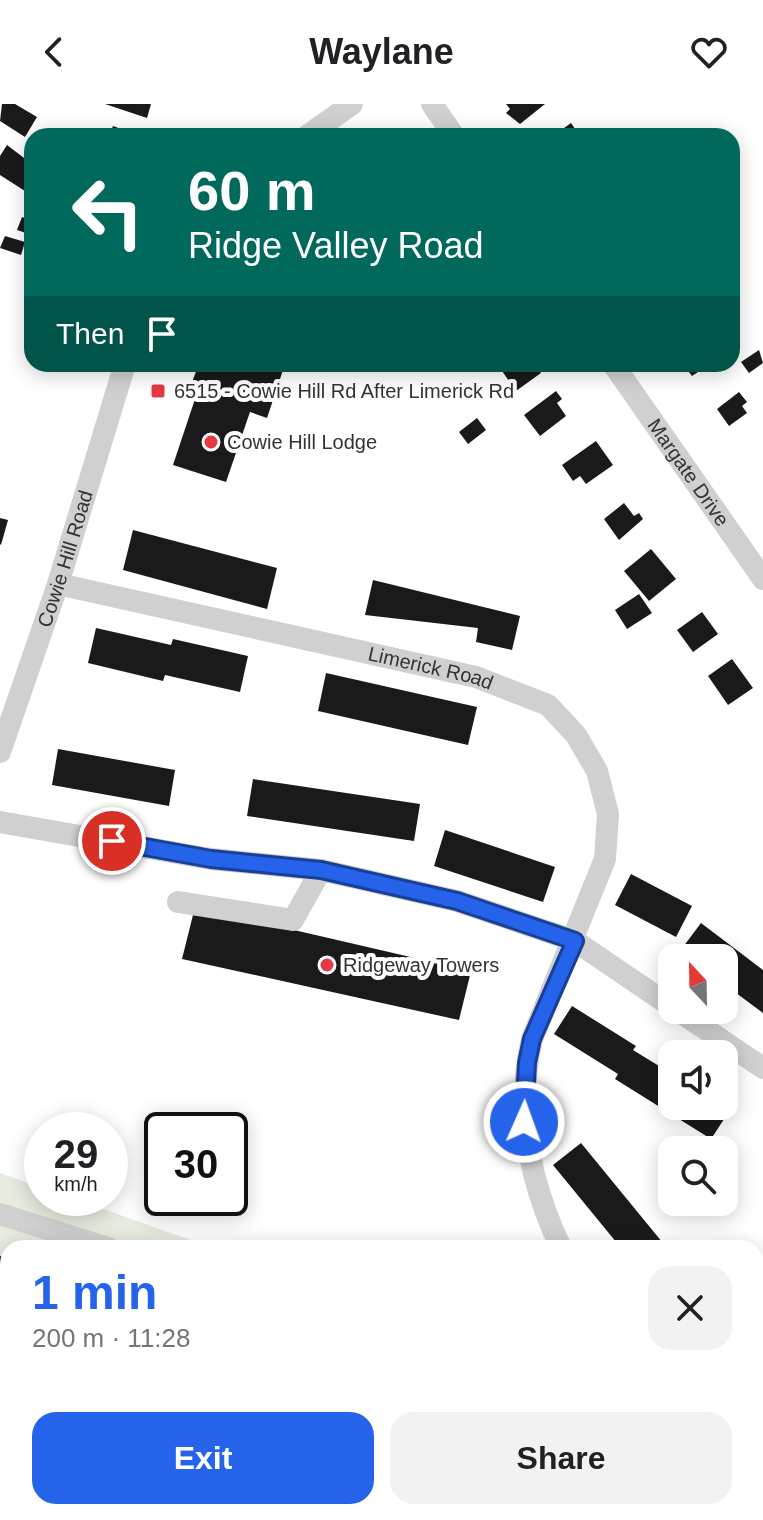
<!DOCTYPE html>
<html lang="en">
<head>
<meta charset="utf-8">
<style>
  body { margin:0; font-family:Arial,sans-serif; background:#f2f2f2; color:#202124; height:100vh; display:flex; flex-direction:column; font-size:30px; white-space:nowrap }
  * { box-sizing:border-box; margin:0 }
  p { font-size:26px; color:#757577 }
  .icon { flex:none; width:44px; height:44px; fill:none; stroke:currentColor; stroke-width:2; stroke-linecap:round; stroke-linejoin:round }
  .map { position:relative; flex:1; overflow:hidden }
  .drawer { position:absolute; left:0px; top:1136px; width:764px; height:280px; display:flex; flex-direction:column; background:#fff; border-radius:24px 24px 0 0; box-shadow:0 4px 20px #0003 }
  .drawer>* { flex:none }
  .top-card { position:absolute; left:24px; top:24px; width:716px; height:244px; border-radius:24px; box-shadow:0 4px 20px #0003; background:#00695c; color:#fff; overflow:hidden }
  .needle { width:52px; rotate:338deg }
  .fabs { position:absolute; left:658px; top:840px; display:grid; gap:16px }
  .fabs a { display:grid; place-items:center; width:80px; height:80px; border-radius:16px; background:#fff; box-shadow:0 4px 20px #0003; font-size:40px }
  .speed { position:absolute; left:24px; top:1008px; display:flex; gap:16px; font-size:40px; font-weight:700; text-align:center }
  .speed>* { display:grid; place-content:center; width:104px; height:104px; border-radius:50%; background:#fff; box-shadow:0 4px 20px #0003; line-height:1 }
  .speed small { font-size:20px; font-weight:400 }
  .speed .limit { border:4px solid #111; border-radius:12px; background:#fff; color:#111 }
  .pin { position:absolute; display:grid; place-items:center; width:68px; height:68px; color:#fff; margin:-34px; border:4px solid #fff; border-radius:50%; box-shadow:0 2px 8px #0007 }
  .me { position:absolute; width:88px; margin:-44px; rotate:2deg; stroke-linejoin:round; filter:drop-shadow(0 0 6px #0008) }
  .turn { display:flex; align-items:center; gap:28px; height:168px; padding:0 32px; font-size:36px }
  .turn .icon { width:104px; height:104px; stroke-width:2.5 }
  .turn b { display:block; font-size:56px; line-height:68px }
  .then { display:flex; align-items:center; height:76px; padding:0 32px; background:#0003; gap:16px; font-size:30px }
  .round { display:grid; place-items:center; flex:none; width:84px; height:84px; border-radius:24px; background:#f2f2f2 }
  .overview { display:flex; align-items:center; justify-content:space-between; height:136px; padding:0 32px }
  h1 { font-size:48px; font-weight:800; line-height:60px; color:#2563eb }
  .cta { display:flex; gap:16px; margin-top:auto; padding:16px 32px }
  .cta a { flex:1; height:92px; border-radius:24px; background:#2563eb; color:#fff; font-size:32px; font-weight:800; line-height:92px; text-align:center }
  .cta a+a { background:#f2f2f2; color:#202124 }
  header { display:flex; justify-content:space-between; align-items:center; height:104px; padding:0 32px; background:#fff; font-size:36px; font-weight:800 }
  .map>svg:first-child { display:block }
  .green { fill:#e6ecdf }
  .building { fill:#1a1a1a }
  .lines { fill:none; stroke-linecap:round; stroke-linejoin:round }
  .minor { stroke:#d0d0d0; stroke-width:22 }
  .route-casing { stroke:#184099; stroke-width:20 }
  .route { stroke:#2563eb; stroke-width:14 }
  .poi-dot { fill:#e63946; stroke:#fff; stroke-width:3 }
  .labels { text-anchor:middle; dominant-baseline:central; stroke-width:8; stroke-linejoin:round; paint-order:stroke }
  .poi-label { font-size:20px; fill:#333; stroke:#fff; text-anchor:start }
  .street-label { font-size:20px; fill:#333; stroke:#fff }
</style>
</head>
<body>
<header><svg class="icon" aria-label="back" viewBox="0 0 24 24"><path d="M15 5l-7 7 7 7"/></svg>Waylane<svg class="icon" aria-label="heart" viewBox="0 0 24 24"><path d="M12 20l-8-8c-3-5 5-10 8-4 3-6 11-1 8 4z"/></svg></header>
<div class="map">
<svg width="763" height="1416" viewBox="0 0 763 1416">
  <rect width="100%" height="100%" fill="#fff"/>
  <polygon class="green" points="0,1069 42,1084 42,1094 72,1094 213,1144 8,1144 8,1408 558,1408 555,1416 0,1416"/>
  <g class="building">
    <polygon points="2,0 15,0 37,13 25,33 0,17"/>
    <polygon points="105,0 151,0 147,14"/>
    <polygon points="506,0 545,0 520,20 506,9 510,5"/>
    <polygon points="571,19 580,32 553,32"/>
    <polygon points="113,22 132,29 131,32 109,32"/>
    <polygon points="7,41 32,60 32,75 25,87 0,71 0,52"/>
    <polygon points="22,113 32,117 32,131 17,126"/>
    <polygon points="5,132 25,138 21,151 0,144"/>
    <polygon points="759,246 763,259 749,269 741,258"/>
    <polygon points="190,260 285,260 267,314 250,308 226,378 173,361 197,289 189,286 197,265"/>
    <polygon points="505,260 535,260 541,269 516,287 500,264"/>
    <polygon points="683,260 710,260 692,272"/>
    <polygon points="556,287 562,295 557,299 566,312 540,332 524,311"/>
    <polygon points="739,288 747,298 742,302 747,309 729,322 717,305"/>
    <polygon points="477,314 486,326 468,340 459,328"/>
    <polygon points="596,337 613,361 586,380 580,372 573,377 562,361"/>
    <polygon points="624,399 634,412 639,409 643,415 619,436 604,415"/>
    <polygon points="0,414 8,416 1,441 0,440"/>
    <polygon points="133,426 277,464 267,505 123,466"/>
    <polygon points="651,445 676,475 649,497 624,467"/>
    <polygon points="373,476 520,512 512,546 476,538 478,524 365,511"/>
    <polygon points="639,490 652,509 627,525 615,506"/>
    <polygon points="702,508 718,530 693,548 677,526"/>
    <polygon points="96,524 171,541 173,535 248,552 240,588 165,571 163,577 88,559"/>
    <polygon points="732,555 753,584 728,601 708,572"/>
    <polygon points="326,569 477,603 468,641 318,607"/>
    <polygon points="58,645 175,666 169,702 52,681"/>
    <polygon points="253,675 420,700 414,737 247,712"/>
    <polygon points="445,726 555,763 543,798 434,762"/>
    <polygon points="631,770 692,802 676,833 615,801"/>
    <polygon points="195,803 471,867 459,916 182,855"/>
    <polygon points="701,819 763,866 763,909 724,880 724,854 689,854 680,847"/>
    <polygon points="572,902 636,942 633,946 672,970 672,1002 723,1002 730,1006 711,1035 615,975 618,970 554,930"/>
    <polygon points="581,1039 667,1144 621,1144 553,1061"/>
    <polygon points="0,1152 8,1155 8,1239 5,1238 1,1251"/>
    <polygon points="756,1341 763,1345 763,1379 756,1375"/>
  </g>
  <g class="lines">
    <g class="minor">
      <polyline points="432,0 454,32"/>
      <polyline points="307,32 352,0"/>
      <path id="s1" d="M 613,260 L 763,475"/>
      <path id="s2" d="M 58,480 L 476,573 L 548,601 L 576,631 L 597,667 L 608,710 L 605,755 L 532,935 C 515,1008 529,1077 561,1144"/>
      <path id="s3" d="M 0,648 L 58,480 L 125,260"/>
      <polyline points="0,718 211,755 321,766 457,797 575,837 672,903"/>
      <polyline points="178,798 293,816 321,766"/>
      <polyline points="677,906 763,964"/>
      <polyline points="0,1110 108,1144"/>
      <polyline points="756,1296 763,1299"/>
      <polyline points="0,1325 8,1311"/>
    </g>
  </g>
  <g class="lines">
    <g class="route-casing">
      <polyline id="route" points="112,737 211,755 321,766 457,797 575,837 532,935 527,959 524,1018"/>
    </g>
    <use href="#route" class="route"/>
  </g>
  <g class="poi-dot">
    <rect x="150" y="279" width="16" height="16" rx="4"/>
    <circle cx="211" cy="338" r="8"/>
    <circle cx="327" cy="861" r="8"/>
  </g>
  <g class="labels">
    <g class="poi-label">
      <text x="174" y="287">6515 - Cowie Hill Rd After Limerick Rd</text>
      <text x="227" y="338">Cowie Hill Lodge</text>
      <text x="343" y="861">Ridgeway Towers</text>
    </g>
    <g class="street-label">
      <text stroke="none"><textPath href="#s1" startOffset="132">Margate Drive</textPath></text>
      <text stroke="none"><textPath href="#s3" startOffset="204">Cowie Hill Road</textPath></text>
      <text stroke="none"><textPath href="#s2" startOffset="382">Limerick Road</textPath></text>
    </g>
  </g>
</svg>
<div class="fabs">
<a><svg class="needle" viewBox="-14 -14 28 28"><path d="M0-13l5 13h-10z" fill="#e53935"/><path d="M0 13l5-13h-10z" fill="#757577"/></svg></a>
<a><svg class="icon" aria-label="sound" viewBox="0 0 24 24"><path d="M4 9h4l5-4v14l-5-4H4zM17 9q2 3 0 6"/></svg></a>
<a><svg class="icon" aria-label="search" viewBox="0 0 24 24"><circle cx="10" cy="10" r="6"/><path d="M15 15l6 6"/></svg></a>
</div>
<div class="speed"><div>29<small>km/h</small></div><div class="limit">30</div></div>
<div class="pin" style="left:112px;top:737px;background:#d93025"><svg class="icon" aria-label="arrive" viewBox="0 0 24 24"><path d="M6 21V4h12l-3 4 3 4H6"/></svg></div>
<svg class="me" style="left:524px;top:1018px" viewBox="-20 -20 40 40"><circle r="17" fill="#2563eb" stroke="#fff" stroke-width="3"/><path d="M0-11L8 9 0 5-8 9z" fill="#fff"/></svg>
<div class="top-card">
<div class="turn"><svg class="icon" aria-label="left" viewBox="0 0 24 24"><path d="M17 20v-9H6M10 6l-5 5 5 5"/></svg><div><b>60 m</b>Ridge Valley Road</div></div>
<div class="then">Then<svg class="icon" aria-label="arrive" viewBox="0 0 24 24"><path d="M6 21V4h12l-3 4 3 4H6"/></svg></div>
</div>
<section class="drawer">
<div class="overview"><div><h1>1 min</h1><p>200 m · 11:28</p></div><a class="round"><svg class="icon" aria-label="close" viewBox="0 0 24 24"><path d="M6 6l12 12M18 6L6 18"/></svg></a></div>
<div class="cta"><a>Exit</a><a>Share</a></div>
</section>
</div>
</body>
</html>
